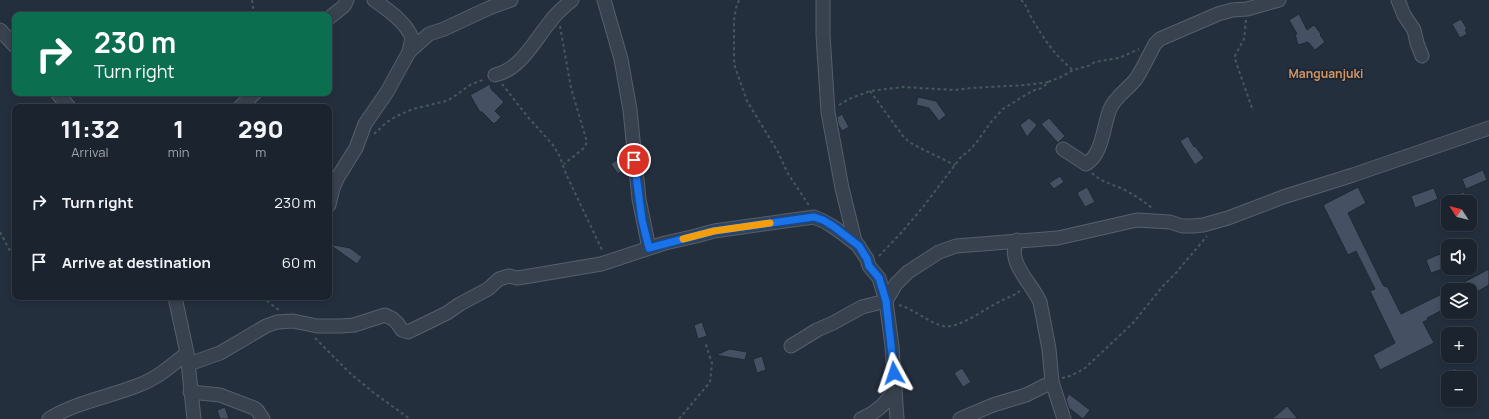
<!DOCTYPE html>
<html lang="en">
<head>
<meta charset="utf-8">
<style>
  body { margin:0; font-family:Manrope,sans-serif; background:#282f3a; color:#f1f3f6; height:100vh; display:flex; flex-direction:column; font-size:15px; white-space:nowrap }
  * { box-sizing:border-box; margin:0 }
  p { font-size:13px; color:#a0a4aa }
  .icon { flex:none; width:22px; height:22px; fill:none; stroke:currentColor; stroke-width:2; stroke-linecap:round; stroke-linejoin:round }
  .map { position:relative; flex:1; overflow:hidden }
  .side { position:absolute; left:12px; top:104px; width:320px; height:196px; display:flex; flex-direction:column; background:#1b232e; border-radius:8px; box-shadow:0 2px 6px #0003,0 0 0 1px #39404a }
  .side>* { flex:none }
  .banner { position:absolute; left:12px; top:12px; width:320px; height:84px; border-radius:8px; box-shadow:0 2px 6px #0003,0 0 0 1px #39404a; background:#0b6e4f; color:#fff; overflow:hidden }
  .needle { width:26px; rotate:306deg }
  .tools { position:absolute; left:1441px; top:195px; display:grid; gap:8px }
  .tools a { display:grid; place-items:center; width:36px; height:36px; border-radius:8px; background:#1b232e; box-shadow:0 2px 6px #0003,0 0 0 1px #39404a; font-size:20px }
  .pin { position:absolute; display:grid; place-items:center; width:34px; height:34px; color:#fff; margin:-17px; border:2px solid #fff; border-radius:50%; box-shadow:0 1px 4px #0007 }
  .me { position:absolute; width:44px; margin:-22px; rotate:355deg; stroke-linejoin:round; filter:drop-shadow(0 0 3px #0008) }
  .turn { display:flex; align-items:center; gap:14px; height:84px; padding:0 16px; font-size:18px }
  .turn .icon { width:52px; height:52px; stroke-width:2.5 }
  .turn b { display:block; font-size:28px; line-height:34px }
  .eta { display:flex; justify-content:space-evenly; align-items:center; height:68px; text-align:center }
  .eta b { font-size:24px; font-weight:800; line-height:28px }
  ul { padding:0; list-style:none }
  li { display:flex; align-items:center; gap:12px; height:60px; padding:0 16px }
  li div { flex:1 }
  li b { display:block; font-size:15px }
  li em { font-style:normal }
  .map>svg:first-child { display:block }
  .building { fill:#455162; stroke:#1f2835 }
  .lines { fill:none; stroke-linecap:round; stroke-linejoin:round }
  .minor-casing { stroke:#565f6c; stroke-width:15 }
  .path { stroke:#44595c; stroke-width:2; stroke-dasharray:3 3; stroke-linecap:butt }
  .minor { stroke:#38414e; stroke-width:13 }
  .route-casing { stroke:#114b97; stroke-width:10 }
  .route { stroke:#1a73e8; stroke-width:7 }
  .slow { stroke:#f59e0b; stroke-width:7 }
  .labels { text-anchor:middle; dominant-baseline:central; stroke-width:3.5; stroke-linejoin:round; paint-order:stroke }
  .quarter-label { font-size:12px; font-weight:bold; fill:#d59563; stroke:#1d2633 }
</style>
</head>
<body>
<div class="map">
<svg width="1489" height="419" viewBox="0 0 1489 419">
  <rect width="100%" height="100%" fill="#242f3e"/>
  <g class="building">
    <polygon points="1299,14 1307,30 1314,25 1321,34 1320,35 1325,42 1315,50 1308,42 1298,45 1295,34 1297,34 1289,20"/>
    <polygon points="1461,19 1467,29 1465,30 1467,34 1460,38 1452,24"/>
    <polygon points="490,84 491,89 504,102 495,111 501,117 494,124 482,112 480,112 470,95"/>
    <polygon points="918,97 936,101 946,115 939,121 929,108 916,105"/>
    <polygon points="842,114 849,127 842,131 838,124 837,117"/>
    <polygon points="1029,118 1037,125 1027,137 1020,125"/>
    <polygon points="1049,118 1065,136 1058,143 1041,124"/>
    <polygon points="1188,136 1194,147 1195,146 1204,158 1195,165 1180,141"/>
    <polygon points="618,159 625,169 618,174 611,164"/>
    <polygon points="1483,170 1487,180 1466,189 1462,179"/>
    <polygon points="1060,176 1064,182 1054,189 1049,183"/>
    <polygon points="1087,187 1095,202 1085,207 1077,193"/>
    <polygon points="1358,187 1366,203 1348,213 1383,285 1385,287 1387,286 1401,314 1448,291 1448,307 1427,318 1428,320 1423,322 1434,343 1380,370 1373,355 1395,343 1370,291 1375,289 1356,251 1348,255 1323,205"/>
    <polygon points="1434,188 1438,199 1415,208 1411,196"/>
    <polygon points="1464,192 1468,202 1440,202 1440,201"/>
    <polygon points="329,244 350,248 362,257 357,264"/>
    <polygon points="1440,254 1446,268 1431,273 1426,260"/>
    <polygon points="1489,269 1489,285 1470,296 1470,290 1449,290"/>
    <polygon points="702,322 707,336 698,339 694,325"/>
    <polygon points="730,349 747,352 745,360 716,355"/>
    <polygon points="762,356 766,370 757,373 753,359"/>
    <polygon points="962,368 971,382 963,387 954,373"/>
    <polygon points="1455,368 1461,378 1440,378"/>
    <polygon points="1069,394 1090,410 1083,419 1069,408 1066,399"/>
    <polygon points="1287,406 1298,419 1272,419"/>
    <polygon points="225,407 229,419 220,419 217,410"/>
  </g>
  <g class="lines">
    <g class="minor-casing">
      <g id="minor">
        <polyline points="604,0 621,59 630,110 639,199 649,248"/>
        <polyline points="1398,0 1404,15 1414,30 1417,43 1422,56"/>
        <polyline points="329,18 344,6 347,0"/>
        <polyline points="0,30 15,46"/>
        <polyline points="409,52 429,34 444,29 489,8 511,0"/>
        <path d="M 495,75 C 521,69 534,41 550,22 C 556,13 564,7 572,0"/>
        <polyline points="57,93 69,107"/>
        <polyline points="240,107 255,93"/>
        <path d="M 1063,149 L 1086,164 C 1103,154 1103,126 1110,109 C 1115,97 1128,89 1136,79 C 1143,68 1149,55 1155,44 L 1160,39 L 1218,14 L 1232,10 L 1247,9 L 1279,0"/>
        <path d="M 329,205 L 333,188 L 338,177 L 356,148 L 365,124 L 387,92 L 409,52 L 412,38 C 406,22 388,10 374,0"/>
        <path d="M 1017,240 C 1006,263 1032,283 1040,302 L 1049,349 L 1052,382 L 1064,419"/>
        <polyline points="175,297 187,353 194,419"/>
        <polyline points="791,346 817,330 833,323 862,307 886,301 879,278 869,266 867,259 855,241 842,188 828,112 823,35 823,0"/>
        <path d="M 189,364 L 220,353 L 266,326 L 277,322 L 293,321 L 317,326 L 341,326 L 354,325 L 385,315 L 393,319 L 398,324 L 402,330 L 408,332 L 447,313 L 460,304 L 488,289 L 499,279 L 509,276 L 517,278 L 524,277 L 601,264 L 665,243 L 696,236 L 714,231 L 814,217 C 831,223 844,235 859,246"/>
        <polyline points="190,392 220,395 254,408 257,410 263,419"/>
        <path d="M 49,419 C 73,403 112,396 139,385 C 158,378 172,365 187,353"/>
        <path d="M 861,419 C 876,413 887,403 895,389"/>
        <polyline points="897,419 892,346 886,301 896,284 908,272 939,252 956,246 1058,238 1137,220 1170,222 1182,226 1193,226 1203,225 1228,218 1283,197 1353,175 1489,128"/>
        <polyline points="960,419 993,405 1026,395 1052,382"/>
      </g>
    </g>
    <g class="path">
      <polyline points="252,0 254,15"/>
      <polyline points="739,0 736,8 734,20 734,59 735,67 747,101 778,152 787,172 810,207"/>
      <path d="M 1021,0 C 1027,5 1028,12 1032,19 C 1045,40 1054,55 1073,70"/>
      <polyline points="1246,20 1244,39 1235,56 1235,59 1253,111"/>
      <polyline points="560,26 571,88 587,142 584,148 564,164"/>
      <polyline points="502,84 527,116 553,145 560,157 566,174 603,252"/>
      <polyline points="870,91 903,136 909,142 922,149 955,165"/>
      <polyline points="839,105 849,99 870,91 903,87 955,90 971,88 1026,85 1049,82"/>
      <polyline points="374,134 387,122 397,116 413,109 446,101 452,98 470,85 485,79"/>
      <path d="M 1092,173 C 1101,182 1112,184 1123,189 C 1134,195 1144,201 1153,209"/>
      <polyline points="0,232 9,249 15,255"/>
      <polyline points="879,256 901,233 923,207 961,157 971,149 979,139 991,122 1003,109 1032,91 1042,88 1050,81 1061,77 1073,70 1088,66 1095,62 1119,58 1139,49"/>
      <polyline points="262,297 280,311"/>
      <path d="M 899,305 C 914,309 927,322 943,326 C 958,330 987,307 1001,301 C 1008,297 1014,296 1020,291"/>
      <polyline points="315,338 351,374 374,393 410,419"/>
      <polyline points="1062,378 1070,376 1084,369 1133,323 1163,286 1175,274 1207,236"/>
      <polyline points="679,419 710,382 712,363 705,342"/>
    </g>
    <use href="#minor" class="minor"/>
  </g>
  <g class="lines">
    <g class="route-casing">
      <polyline id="route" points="634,160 642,220 649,248 714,231 814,217 823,220 833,226 859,246 867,259 869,266 879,278 886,301 894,373"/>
    </g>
    <use href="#route" class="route"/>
    <polyline class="slow" points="683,239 714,231 770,223"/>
  </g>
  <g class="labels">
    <g class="quarter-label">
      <text x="1326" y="73">Manguanjuki</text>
    </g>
  </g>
</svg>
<div class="tools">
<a><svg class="needle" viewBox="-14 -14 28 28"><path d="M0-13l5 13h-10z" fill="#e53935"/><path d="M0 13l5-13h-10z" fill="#a0a4aa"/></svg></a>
<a><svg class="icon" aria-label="sound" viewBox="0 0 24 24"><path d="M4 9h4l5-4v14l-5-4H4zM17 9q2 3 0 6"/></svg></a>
<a><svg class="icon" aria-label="layers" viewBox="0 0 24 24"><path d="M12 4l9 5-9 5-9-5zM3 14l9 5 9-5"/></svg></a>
<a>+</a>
<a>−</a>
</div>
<div class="pin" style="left:634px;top:160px;background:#d93025"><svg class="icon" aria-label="arrive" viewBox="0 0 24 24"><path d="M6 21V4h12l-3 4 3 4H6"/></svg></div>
<svg class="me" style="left:894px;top:373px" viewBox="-20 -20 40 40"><path d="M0-17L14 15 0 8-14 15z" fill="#1a73e8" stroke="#fff" stroke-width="4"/></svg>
<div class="banner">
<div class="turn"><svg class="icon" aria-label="right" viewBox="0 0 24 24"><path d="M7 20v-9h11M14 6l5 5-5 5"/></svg><div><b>230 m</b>Turn right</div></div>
</div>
<section class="side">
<div class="eta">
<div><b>11:32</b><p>Arrival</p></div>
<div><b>1</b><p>min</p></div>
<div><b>290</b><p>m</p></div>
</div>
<ul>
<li><svg class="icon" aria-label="right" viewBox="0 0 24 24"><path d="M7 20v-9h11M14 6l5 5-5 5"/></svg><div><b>Turn right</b></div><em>230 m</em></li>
<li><svg class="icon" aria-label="arrive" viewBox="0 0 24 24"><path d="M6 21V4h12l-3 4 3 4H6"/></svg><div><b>Arrive at destination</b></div><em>60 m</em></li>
</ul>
</section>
</div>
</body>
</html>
